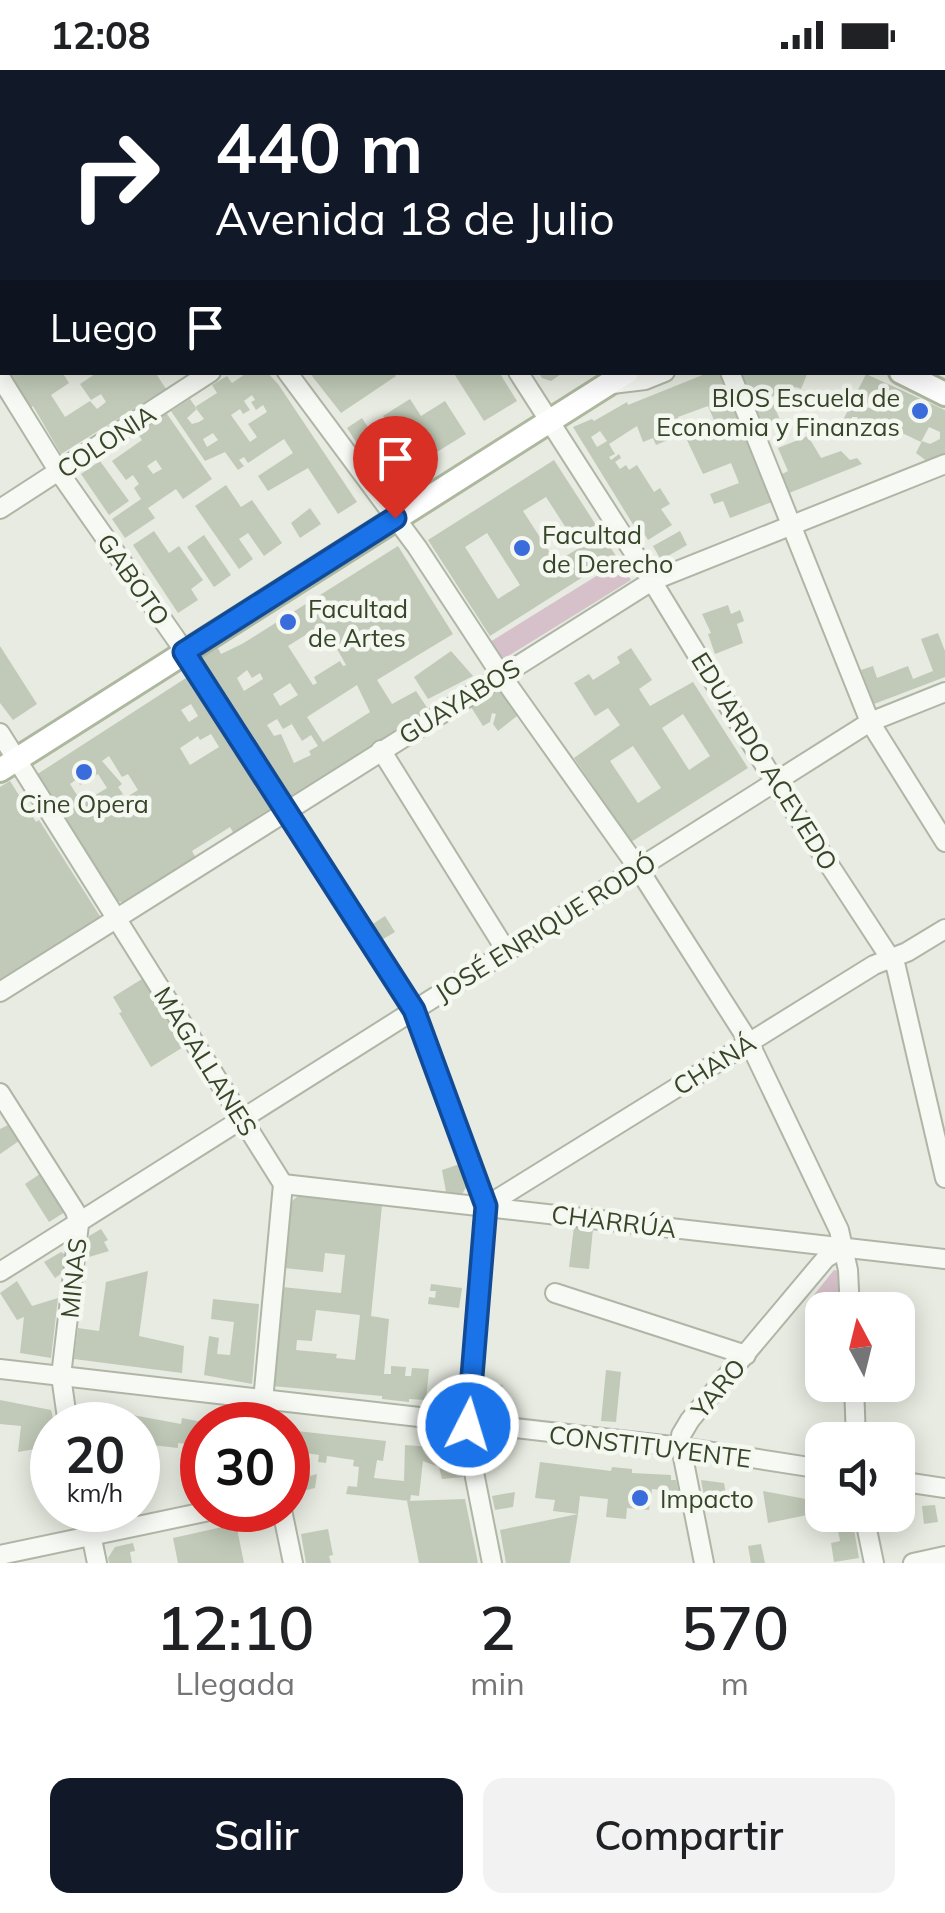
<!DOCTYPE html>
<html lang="es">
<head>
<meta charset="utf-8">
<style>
  body { margin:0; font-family:Mulish,sans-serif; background:#f2f2f2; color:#202124; height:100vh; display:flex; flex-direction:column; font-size:38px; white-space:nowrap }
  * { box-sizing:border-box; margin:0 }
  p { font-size:32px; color:#757577 }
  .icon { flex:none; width:55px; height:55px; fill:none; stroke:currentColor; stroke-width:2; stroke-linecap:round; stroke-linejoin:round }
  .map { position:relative; height:1493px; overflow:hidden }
  .drawer { display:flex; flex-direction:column; background:#fff; flex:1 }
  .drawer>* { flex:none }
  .guide { position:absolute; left:0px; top:0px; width:945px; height:305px; box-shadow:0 5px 25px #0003; background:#111827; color:#fff; overflow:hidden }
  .needle { width:65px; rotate:353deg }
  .tools { position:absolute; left:805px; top:1222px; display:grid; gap:20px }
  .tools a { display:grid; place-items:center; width:110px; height:110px; border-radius:20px; background:#fff; box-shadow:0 5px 25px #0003; font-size:50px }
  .speed { position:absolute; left:30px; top:1332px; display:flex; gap:20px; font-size:50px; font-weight:700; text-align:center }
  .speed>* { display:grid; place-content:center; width:130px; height:130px; border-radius:50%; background:#fff; box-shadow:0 5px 25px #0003; line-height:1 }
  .speed small { font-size:25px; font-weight:400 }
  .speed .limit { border:15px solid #d22; background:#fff; color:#111 }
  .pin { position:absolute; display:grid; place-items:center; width:85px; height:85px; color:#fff; margin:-102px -42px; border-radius:50% 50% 50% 0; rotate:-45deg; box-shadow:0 0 10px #0007 }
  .pin .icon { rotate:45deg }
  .me { position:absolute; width:110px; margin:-55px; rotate:5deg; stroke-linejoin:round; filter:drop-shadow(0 0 8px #0008) }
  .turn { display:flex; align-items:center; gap:35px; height:210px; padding:0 50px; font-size:45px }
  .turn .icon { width:130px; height:130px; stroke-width:2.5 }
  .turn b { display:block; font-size:70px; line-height:85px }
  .then { display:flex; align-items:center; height:95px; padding:0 50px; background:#0003; gap:20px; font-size:38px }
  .eta { display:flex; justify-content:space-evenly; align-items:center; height:170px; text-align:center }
  .eta b { font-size:60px; font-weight:600; line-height:70px }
  .primary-button { display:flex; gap:20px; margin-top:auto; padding:20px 50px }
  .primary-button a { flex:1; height:115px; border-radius:20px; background:#111827; color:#fff; font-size:40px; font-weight:600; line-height:115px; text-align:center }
  .primary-button a+a { background:#f2f2f2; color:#202124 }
  .status { display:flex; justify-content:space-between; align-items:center; height:70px; padding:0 50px; background:#fff; direction:ltr }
  .status svg { height:28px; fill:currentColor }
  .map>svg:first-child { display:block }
  .green { fill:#d6c1ca }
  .building { fill:#c1cab8; fill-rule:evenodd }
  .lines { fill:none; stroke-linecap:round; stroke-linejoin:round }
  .minor-casing { stroke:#afb6a6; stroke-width:22 }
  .major-casing { stroke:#adb89f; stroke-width:28 }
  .minor { stroke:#f7f9f4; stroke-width:18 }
  .major { stroke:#fff; stroke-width:22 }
  .route-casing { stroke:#114b97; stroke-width:25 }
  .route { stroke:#1a73e8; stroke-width:18 }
  .poi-dot { fill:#3b6cdb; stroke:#f5f8f1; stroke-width:4 }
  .labels { text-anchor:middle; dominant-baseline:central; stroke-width:9; stroke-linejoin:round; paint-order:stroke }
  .poi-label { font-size:25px; fill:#374528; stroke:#f5f8f1; text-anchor:start }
  .street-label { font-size:25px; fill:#374528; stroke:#f5f8f1 }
</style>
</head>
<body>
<div class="status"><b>12:08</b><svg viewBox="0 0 49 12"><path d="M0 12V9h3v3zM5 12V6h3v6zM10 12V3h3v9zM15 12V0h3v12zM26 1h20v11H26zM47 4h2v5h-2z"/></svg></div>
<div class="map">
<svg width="945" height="1493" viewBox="0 0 945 1493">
  <rect width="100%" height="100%" fill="#e7ebe1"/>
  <g class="green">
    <polygon points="619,492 631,510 502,590 490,572"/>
    <polygon points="834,1200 839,1201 840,1236 809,1231"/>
  </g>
  <g class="building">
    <polygon points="2,302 62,302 69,313 51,325 65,347 90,331 97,339 106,332 101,324 91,330 80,314 98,302 155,302 166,319 61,384 33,336 29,339"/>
    <path d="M 248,302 L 267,302 L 278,314 L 357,432 L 338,444 L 308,398 L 268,421 L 258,406 L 293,383 L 284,369 L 248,393 L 244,387 L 239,390 L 244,396 L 238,400 L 225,382 L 205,391 L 171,341 L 190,329 L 197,339 L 187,348 L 192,354 L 199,352 L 204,349 L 195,337 L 217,323 L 212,315 L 227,306 L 232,313 ZM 252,325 L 255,330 L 251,332 L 256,340 L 263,335 L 267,342 L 248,354 L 257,367 L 250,372 L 231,345 L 240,339 L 243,344 L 250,340 L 244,331 ZM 213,363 L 218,370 L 207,377 L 203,369 Z"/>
    <polygon points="309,302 393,302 396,306 341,343"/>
    <polygon points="453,302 499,302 517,331 484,351"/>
    <polygon points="538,302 564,302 551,311 542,308"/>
    <path d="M 710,302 L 719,302 L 772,432 L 730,448 L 723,431 L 714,434 L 710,424 L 739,413 L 731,393 L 703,404 L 686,368 L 716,355 L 708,336 L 678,347 L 679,351 L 670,355 L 675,367 L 656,375 L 653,368 L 643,372 L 637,356 L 609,374 L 615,384 L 609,387 L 611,390 L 619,384 L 621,388 L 615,392 L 620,399 L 626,395 L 629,400 L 637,395 L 654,422 L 660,418 L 670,434 L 661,439 L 672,455 L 648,470 L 638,454 L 634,456 L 573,357 L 592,349 L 594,351 L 627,332 L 628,335 ZM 600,361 L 607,371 L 597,377 L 591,367 Z"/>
    <polygon points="741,302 808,302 801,319 796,317 770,327 781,352 764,359"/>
    <path d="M 866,304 L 945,340 L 945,385 L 928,392 L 916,383 L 922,371 L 930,374 L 940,369 L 940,362 L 929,357 L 921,372 L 900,362 L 897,369 L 889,366 L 891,360 L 881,355 L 879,361 L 875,359 L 874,362 L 864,357 L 857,347 L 852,347 L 850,353 L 843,350 ZM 871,325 L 884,333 L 880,341 L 866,337 Z"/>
    <path d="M 410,329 L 421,346 L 445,331 L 466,364 L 414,396 L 383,346 ZM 408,355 L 417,369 L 411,373 L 402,359 Z"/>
    <path d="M 165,341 L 212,409 L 183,429 L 176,419 L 148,438 L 155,448 L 125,468 L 112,449 L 141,429 L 134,418 L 139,414 L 133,405 L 126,410 L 112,391 L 142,370 L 136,361 ZM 156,390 L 162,399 L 153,404 L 147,396 Z"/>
    <polygon points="362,348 399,405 384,415 347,358"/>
    <polygon points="808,366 821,388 841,381 850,390 857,388 862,394 789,423 782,404 788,401 778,378"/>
    <path d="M 554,390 L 616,486 L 490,566 L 428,470 ZM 546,427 L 579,478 L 556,492 L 523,441 ZM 487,463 L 520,515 L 498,529 L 465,477 Z"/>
    <polygon points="100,391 129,431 109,445 81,404"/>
    <polygon points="226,415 241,437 252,430 282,473 264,486 248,463 239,469 253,489 239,499 195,436"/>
    <polygon points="310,438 321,454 300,468 291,453"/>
    <polygon points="154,461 169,483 179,476 203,510 191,519 198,530 178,543 133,475"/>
    <polygon points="680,461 687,475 661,490 653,476"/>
    <polygon points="204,465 231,505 214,517 187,477"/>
    <path d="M 398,476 L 453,564 L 377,610 L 392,634 L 416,621 L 428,639 L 288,730 L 200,589 L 218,578 L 221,584 L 242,574 ZM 323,554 L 346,595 L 343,596 L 340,591 L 314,607 L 317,613 L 313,615 L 288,576 ZM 247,600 L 252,608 L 260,603 L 263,609 L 244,621 L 237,608 ZM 290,613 L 298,625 L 280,636 L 273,624 ZM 357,615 L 370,642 L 323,672 L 307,647 ZM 277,649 L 283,659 L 292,654 L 290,651 L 302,671 L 311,665 L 318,676 L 309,681 L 311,685 L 294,693 L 281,664 L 274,666 L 267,655 Z"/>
    <polygon points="728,535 731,544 740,540 744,551 737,554 743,573 715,584 708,564 711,563 702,544"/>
    <polygon points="938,563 945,581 945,607 874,634 861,600 873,596 877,608 908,596 913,609 933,601 921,569"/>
    <polygon points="0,576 37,634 13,650 0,633"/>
    <path d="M 631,578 L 652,610 L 639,619 L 650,636 L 693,612 L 748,698 L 631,772 L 574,688 L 620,655 L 608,638 L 595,646 L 574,613 L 589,604 L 593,610 L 620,593 L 617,587 ZM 683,644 L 710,686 L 689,700 L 662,658 ZM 633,676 L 661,718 L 638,733 L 610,691 Z"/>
    <polygon points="451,581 473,606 428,629 414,607"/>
    <path d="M 189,606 L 272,740 L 234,764 L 230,757 L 192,781 L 196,788 L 126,833 L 116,831 L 36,705 ZM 191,634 L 198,646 L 189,652 L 181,640 ZM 211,664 L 219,677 L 190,695 L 180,678 L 198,666 L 200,670 ZM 109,686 L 122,707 L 128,704 L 138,720 L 117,733 L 114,729 L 123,724 L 118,717 L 122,714 L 102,691 ZM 98,704 L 107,718 L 82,733 L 70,714 L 77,709 L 80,715 Z"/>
    <polygon points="495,618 500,619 517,646 498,661 493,654 496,644 492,643 490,652 483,656 471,637 471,633"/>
    <polygon points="10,711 36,752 39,750 103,851 0,915 0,717"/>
    <polygon points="385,846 395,862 378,872 368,857"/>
    <polygon points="142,909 185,976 151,997 119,943 122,942 113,927"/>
    <polygon points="8,1055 19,1071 0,1084 0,1059"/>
    <polygon points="460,1094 467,1116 462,1124 446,1122 442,1100"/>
    <polygon points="40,1104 65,1142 49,1152 25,1114"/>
    <path d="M 298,1126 L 382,1135 L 371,1246 L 389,1249 L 384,1304 L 391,1304 L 391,1296 L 406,1297 L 405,1306 L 411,1306 L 412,1298 L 429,1299 L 426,1330 L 409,1329 L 409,1332 L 382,1329 L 382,1326 L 272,1316 L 282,1217 L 341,1223 L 345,1185 L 325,1183 L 323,1202 L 284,1198 L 292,1131 ZM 316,1240 L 360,1245 L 355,1290 L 336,1288 L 337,1284 L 296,1280 L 297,1270 L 312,1271 Z"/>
    <polygon points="574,1157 593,1159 589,1199 569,1197"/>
    <polygon points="101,1159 108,1170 104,1172 109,1181 89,1187 89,1166"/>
    <polygon points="61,1182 66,1185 65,1201 55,1208 44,1192"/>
    <polygon points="148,1201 139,1266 184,1276 182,1303 74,1289 78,1258 99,1261 106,1212"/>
    <polygon points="17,1211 32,1236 58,1228 51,1288 20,1283 24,1247 17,1250 0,1223"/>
    <polygon points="431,1214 462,1218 459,1238 428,1234 429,1227 435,1228 436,1221 430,1221"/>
    <polygon points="213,1229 259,1234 252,1314 204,1305 209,1266 219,1268 217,1284 230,1285 234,1252 211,1249"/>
    <polygon points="606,1300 621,1302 616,1352 601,1351"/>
    <polygon points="481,1312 503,1315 498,1339 479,1336"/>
    <polygon points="0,1330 51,1340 55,1355 52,1376 18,1382 21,1356 0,1354"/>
    <polygon points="228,1340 247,1343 250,1355 225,1355"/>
    <polygon points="127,1344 181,1354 182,1348 217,1355 202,1355 202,1376 178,1373 178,1378 143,1374 142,1381 138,1380 138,1355 126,1355"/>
    <polygon points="288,1360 386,1371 383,1391 377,1390 374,1408 404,1411 405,1375 458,1379 463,1407 442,1409 439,1397 423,1391 419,1426 411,1425 410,1431 346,1424 348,1416 357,1417 359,1397 353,1396 354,1390 327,1386 326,1393 318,1392 319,1385 306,1383 310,1406 317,1404 315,1418 298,1422 290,1382 288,1383"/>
    <polygon points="540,1392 611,1401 612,1397 632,1399 632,1403 671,1405 671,1410 676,1410 681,1433 665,1436 662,1420 652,1419 649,1440 627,1438 626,1449 606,1447 608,1429 580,1426 578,1444 553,1441 555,1430 535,1428"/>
    <polygon points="52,1404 52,1421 46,1422 43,1405"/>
    <polygon points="701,1410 724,1413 727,1429 705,1432"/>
    <polygon points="763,1421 822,1432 822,1442 768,1453"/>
    <polygon points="515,1422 513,1437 495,1440 492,1426"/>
    <polygon points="465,1429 478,1493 419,1493 407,1431"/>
    <polygon points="935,1435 938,1452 924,1454 922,1436"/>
    <polygon points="99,1440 124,1440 124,1442 100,1447"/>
    <polygon points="578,1444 570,1493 506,1493 500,1460"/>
    <polygon points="852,1448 859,1488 834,1492 831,1473 840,1471 836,1450"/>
    <polygon points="236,1454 244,1493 178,1493 173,1468"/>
    <polygon points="328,1459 333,1485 329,1486 331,1493 306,1493 301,1464"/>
    <polygon points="133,1473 135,1481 130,1482 132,1493 109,1493 108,1488 115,1477"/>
    <polygon points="761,1474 765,1493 751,1493 748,1476"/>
  </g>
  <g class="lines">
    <g class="minor-casing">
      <g id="minor">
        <polyline points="85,0 87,2"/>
        <polyline points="327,0 329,2"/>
        <polyline points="921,0 923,2"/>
        <polyline points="344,2 348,0"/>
        <polyline points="659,2 662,0"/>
        <polyline points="942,38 945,42"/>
        <polyline points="942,196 945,195"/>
        <polyline points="0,221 2,220"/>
        <polyline points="287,302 417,477 501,605 638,798 749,972 839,1160 848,1200 850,1240"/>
        <polyline points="518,302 652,511 775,712 896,897 945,1108"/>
        <polyline points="730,302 870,652 945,772"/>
        <polyline points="0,307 59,402 176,569 414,940 486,1136 467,1367 492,1493"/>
        <polyline points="612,314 645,310 665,302"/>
        <polyline points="0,439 211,302"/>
        <polyline points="0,663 283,1114 263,1331 264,1355"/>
        <polyline points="381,680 507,882"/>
        <polyline points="0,922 652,511 945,394"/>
        <polyline points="0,1023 75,1141 79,1154 61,1306 68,1355"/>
        <polyline points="283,1114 945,1189"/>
        <polyline points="486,1136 874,895 907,882 945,859"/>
        <polyline points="0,1202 870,652 945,622"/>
        <polyline points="555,1223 746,1285"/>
        <polyline points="0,1299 681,1377 822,1399"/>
        <polyline points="854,1315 856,1370"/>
        <polyline points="898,1411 945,1418"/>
        <polyline points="86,1440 97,1493"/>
        <polyline points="282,1440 293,1493"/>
        <polyline points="864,1445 874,1493"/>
        <polyline points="0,1485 214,1440"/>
        <polyline points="704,1493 681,1377 681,1365 690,1350 826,1188 843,1178"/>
        <polyline points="913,1493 945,1486"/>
      </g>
    </g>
    <g class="major-casing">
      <g id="major">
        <polyline points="608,0 610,2"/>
        <polyline points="942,104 945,102"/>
        <polyline points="901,302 945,324"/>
        <polyline points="0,700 627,302"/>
      </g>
    </g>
    <use href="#minor" class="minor"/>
    <use href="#major" class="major"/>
  </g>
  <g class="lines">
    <g class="route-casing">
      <polyline id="route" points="395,448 184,582 414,940 486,1136 468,1355"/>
    </g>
    <use href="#route" class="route"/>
  </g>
  <g class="poi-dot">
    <circle cx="920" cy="341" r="10"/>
    <circle cx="522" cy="478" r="10"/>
    <circle cx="288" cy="552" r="10"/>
    <circle cx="84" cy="702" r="10"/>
    <circle cx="640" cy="1428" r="10"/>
  </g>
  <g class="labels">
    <g class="poi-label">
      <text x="900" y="327" text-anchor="end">BIOS Escuela de<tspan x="900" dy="29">Economia y Finanzas</tspan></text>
      <text x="542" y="464">Facultad<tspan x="542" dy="29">de Derecho</tspan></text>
      <text x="308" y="538">Facultad<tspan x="308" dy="29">de Artes</tspan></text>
      <text x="84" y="733" text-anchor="middle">Cine Opera</text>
      <text x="660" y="1428">Impacto</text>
    </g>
    <g class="street-label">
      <text transform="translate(106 371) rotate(-33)">COLONIA</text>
      <text transform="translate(134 509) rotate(55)">GABOTO</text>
      <text transform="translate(459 631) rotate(-32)">GUAYABOS</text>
      <text transform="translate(765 691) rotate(58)">EDUARDO ACEVEDO</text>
      <text transform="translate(545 857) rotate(-32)">JOSÉ ENRIQUE RODÓ</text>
      <text transform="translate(206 991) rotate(58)">MAGALLANES</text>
      <text transform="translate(714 994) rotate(-32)">CHANÁ</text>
      <text transform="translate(614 1151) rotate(7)">CHARRÚA</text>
      <text transform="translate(73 1208) rotate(-84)">MINAS</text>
      <text transform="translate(718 1318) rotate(-50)">YARO</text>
      <text transform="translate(650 1376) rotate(7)">CONSTITUYENTE</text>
    </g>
  </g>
</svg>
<div class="tools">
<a><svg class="needle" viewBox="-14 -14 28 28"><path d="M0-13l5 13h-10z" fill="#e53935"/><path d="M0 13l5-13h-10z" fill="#757577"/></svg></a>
<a><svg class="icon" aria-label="sound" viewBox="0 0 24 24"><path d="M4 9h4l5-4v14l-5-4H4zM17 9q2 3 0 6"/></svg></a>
</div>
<div class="speed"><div>20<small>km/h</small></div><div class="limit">30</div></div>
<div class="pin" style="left:395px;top:448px;background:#d93025"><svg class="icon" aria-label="arrive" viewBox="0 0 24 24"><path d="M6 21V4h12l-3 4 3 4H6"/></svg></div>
<svg class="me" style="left:468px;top:1355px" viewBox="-20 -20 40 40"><circle r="17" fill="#1a73e8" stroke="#fff" stroke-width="3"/><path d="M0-11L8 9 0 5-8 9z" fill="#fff"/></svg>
<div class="guide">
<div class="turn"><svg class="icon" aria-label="right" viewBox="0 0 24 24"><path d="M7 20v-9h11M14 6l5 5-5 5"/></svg><div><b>440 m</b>Avenida 18 de Julio</div></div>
<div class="then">Luego<svg class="icon" aria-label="arrive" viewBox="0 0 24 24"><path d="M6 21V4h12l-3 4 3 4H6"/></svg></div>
</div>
</div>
<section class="drawer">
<div class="eta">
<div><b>12:10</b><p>Llegada</p></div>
<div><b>2</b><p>min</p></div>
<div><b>570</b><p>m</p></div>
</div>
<div class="primary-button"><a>Salir</a><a>Compartir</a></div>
</section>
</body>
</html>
